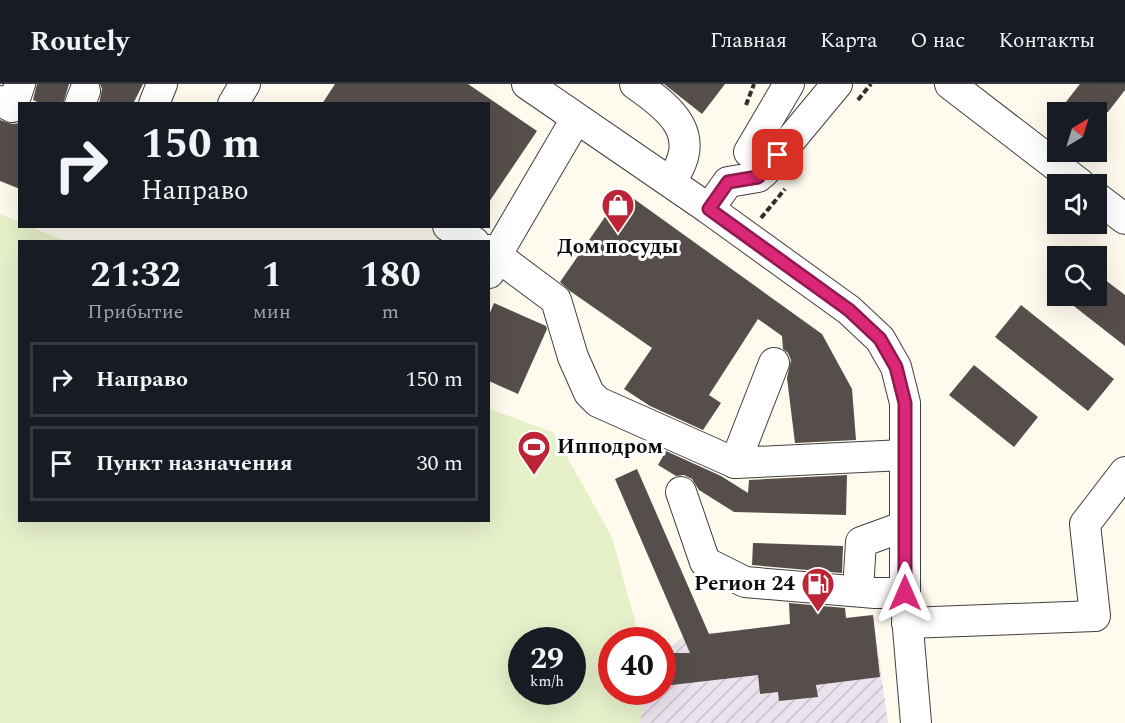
<!DOCTYPE html>
<html lang="ru">
<head>
<meta charset="utf-8">
<style>
  body { margin:0; font-family:Spectral,serif; background:#242831; color:#f1f3f6; height:100vh; display:flex; flex-direction:column; font-size:22px; white-space:nowrap }
  * { box-sizing:border-box; margin:0 }
  p { font-size:20px; color:#9ea1a6 }
  .icon { flex:none; width:33px; height:33px; fill:none; stroke:currentColor; stroke-width:2; stroke-linecap:round; stroke-linejoin:round }
  .map { position:relative; flex:1; overflow:hidden }
  .drawer { position:absolute; left:18px; top:156px; width:472px; height:282px; display:flex; flex-direction:column; background:#171b24; border-radius:0px; box-shadow:0 6px 24px #0002 }
  .drawer>* { flex:none }
  .hud { position:absolute; left:18px; top:18px; width:472px; height:126px; border-radius:0px; box-shadow:0 6px 24px #0002; background:#171b24; color:#f1f3f6; overflow:hidden }
  .needle { width:39px; rotate:38deg }
  .fabs { position:absolute; left:1047px; top:18px; display:grid; gap:12px }
  .fabs a { display:grid; place-items:center; width:60px; height:60px; border-radius:0px; background:#171b24; box-shadow:0 6px 24px #0002; font-size:30px }
  .speed { position:absolute; left:508px; top:543px; display:flex; gap:12px; font-size:30px; font-weight:700; text-align:center }
  .speed>* { display:grid; place-content:center; width:78px; height:78px; border-radius:50%; background:#171b24; box-shadow:0 6px 24px #0002; line-height:1 }
  .speed small { font-size:15px; font-weight:400 }
  .speed .limit { border:9px solid #d22; background:#fff; color:#111 }
  .pin { position:absolute; display:grid; place-items:center; width:51px; height:51px; color:#fff; margin:-26px; border-radius:12px; box-shadow:0 3px 9px #0006 }
  .me { position:absolute; width:66px; margin:-33px; rotate:0deg; stroke-linejoin:round; filter:drop-shadow(0 0 4px #0008) }
  .turn { display:flex; align-items:center; gap:21px; height:126px; padding:0 24px; font-size:27px }
  .turn .icon { width:78px; height:78px; stroke-width:2.5 }
  .turn b { display:block; font-size:42px; line-height:51px }
  .eta { display:flex; justify-content:space-evenly; align-items:center; height:102px; text-align:center }
  .eta b { font-size:36px; font-weight:700; line-height:42px }
  ul { padding:0; list-style:none }
  li { display:flex; align-items:center; gap:18px; height:75px; margin:0 12px 9px; padding:0 12px; border:3px solid #363941; border-radius:0px }
  li div { flex:1 }
  li b { display:block; font-size:22px }
  li em { font-style:normal }
  header { display:flex; align-items:center; gap:36px; box-sizing:border-box; height:84px; padding:0 30px; background:#171b24; border-bottom:2px solid #363941 }
  header strong { font-size:28px }
  nav { display:flex; gap:33px; margin-inline-start:auto; font-size:21px }
  .map>svg:first-child { display:block }
  .industrial { fill:url(#industrial-furrows) }
  .pitch { fill:#e6f0c9; fill-rule:evenodd }
  .building { fill:#564e4a }
  .lines { fill:none; stroke-linecap:round; stroke-linejoin:round }
  .minor-casing { stroke:#404040; stroke-width:32 }
  .path { stroke:#2f2f2f; stroke-width:4; stroke-dasharray:6 3; stroke-linecap:butt }
  .minor { stroke:#fff; stroke-width:30 }
  .route-casing { stroke:#8e194d; stroke-width:15 }
  .route { stroke:#db2777; stroke-width:10 }
  .labels { text-anchor:middle; dominant-baseline:central; stroke-width:6; stroke-linejoin:round; paint-order:stroke }
  .poi-label { font-size:21px; font-weight:bold; fill:#0d0d0d; stroke:#fff }
</style>
</head>
<body>
<header>
<strong>Routely</strong>
<nav><a>Главная</a><a>Карта</a><a>О нас</a><a>Контакты</a></nav>
</header>
<div class="map">
<svg width="1125" height="639" viewBox="0 0 1125 639">
  <defs>
    <pattern id="industrial-furrows" width="10" height="10" patternUnits="userSpaceOnUse" patternTransform="scale(1.5)"><rect width="10" height="10" fill="#eae2ec"/><path d="M-1 1l2-2M0 10L10 0M9 11l2-2" fill="none" stroke="#c8c1c9"/></pattern>
  </defs>
  <rect width="100%" height="100%" fill="#fffaee"/>
  <polygon class="industrial" points="873,531 888,639 640,639 645,608 663,608 663,569 684,552"/>
  <path class="pitch" d="M 0,130 L 19,138 L 20,142 L 31,143 L 66,157 L 20,158 L 20,436 L 489,436 L 489,325 L 553,348 L 612,453 L 640,556 L 612,556 L 612,608 L 645,608 L 640,639 L 0,639 ZM 522,556 L 573,556 L 573,608 L 522,608 Z"/>
  <g class="building">
    <polygon points="37,0 69,0 63,20 42,20 33,16"/>
    <polygon points="100,0 143,0 133,20 99,20 102,5"/>
    <polygon points="335,0 468,0 537,47 489,118 489,20 322,20"/>
    <polygon points="664,0 725,0 702,30"/>
    <polygon points="1080,0 1125,0 1125,6 1108,28 1058,28"/>
    <polygon points="0,36 13,40 20,39 20,105 0,97"/>
    <polygon points="623,107 822,250 852,305 856,356 795,359 787,294 791,276 788,269 783,265 782,252 758,235 709,311 721,319 703,346 650,322 624,305 652,264 570,207 560,198"/>
    <polygon points="1096,189 1125,211 1125,262 1061,212 1096,212"/>
    <polygon points="494,219 546,242 547,245 518,310 489,297 489,231"/>
    <polygon points="1021,221 1114,295 1088,327 995,253"/>
    <polygon points="974,281 1038,333 1014,363 949,311"/>
    <polygon points="666,367 721,392 748,409 749,396 847,391 846,431 734,428 699,406 692,395 684,391 676,392 658,381"/>
    <polygon points="637,385 709,550 790,540 789,519 845,524 846,534 873,531 880,593 816,601 818,613 779,617 778,608 760,610 758,591 663,602 663,569 690,569 615,395"/>
    <polygon points="753,459 843,462 842,489 752,481"/>
  </g>
  <g class="lines">
    <g class="minor-casing">
      <g id="minor">
        <polyline points="527,0 709,125 849,226 880,255 896,283 905,319 905,509 916,639"/>
        <path d="M 635,0 C 673,26 704,52 670,98"/>
        <polyline points="950,0 1080,100"/>
        <polyline points="0,17 12,23 20,0"/>
        <polyline points="80,20 85,7"/>
        <polyline points="154,20 162,0"/>
        <polyline points="233,20 245,0"/>
        <polyline points="749,68 789,0"/>
        <polyline points="1096,113 1125,135"/>
        <polyline points="709,125 728,98 758,93 764,88 837,0"/>
        <polyline points="448,142 474,158"/>
        <polyline points="489,166 556,216 573,273 589,309 598,318 735,379 904,371"/>
        <polyline points="489,189 497,170 576,35"/>
        <polyline points="735,379 774,279"/>
        <polyline points="681,408 705,478 745,498 875,509 905,509"/>
        <polyline points="858,506 861,458 905,442"/>
        <polyline points="907,539 1095,532 1085,440 1125,388"/>
      </g>
    </g>
    <g class="path">
      <polyline points="858,16 871,0"/>
      <polyline points="746,21 754,0"/>
      <polyline points="761,134 785,105"/>
    </g>
    <use href="#minor" class="minor"/>
  </g>
  <g class="lines">
    <g class="route-casing">
      <polyline id="route" points="778,71 758,93 728,98 709,125 849,226 880,255 896,283 905,319 905,509"/>
    </g>
    <use href="#route" class="route"/>
  </g>
  <defs>
    <g id="shop-pin" transform="scale(1.725)"><path d="M0 17L-7.5 6A9.5 9.5 0 1 1 7.5 6Z" fill="#bd2537" stroke="#fff"/><path d="M-5-2.5h2.3a2.7 3.5 0 0 1 5.4 0H5L5.5 6h-11ZM-1.5-2.5h3a1.5 2.3 0 0 0-3 0Z" fill="#fff"/></g>
    <g id="stadium-pin" transform="scale(1.725)"><path d="M0 17L-7.5 6A9.5 9.5 0 1 1 7.5 6Z" fill="#bd2537" stroke="#fff"/><path d="M0-5a6.5 5 0 1 0 0 10a6.5 5 0 1 0 0-10ZM-3.5-1.8h7v3.6h-7Z" fill="#fff"/></g>
    <g id="fuel-pin" transform="scale(1.725)"><path d="M0 17L-7.5 6A9.5 9.5 0 1 1 7.5 6Z" fill="#bd2537" stroke="#fff"/><path d="M-5.5-6h7V0h2V4h1.3V-2.5L3-4.5l.8-.8L6-3V5H2.5V1h-1V6h-7ZM-4.2-4.7v3.2H.2V-4.7Z" fill="#fff"/></g>
  </defs>
  <g fill-rule="evenodd">
    <use href="#shop-pin" x="618" y="121"/>
    <use href="#stadium-pin" x="534" y="363"/>
    <use href="#fuel-pin" x="818" y="500"/>
  </g>
  <g class="labels">
    <g class="poi-label">
      <text x="618" y="163">Дом посуды</text>
      <text x="557" y="363" text-anchor="start">Ипподром</text>
      <text x="795" y="500" text-anchor="end">Регион 24</text>
    </g>
  </g>
</svg>
<div class="fabs">
<a><svg class="needle" viewBox="-14 -14 28 28"><path d="M0-13l5 13h-10z" fill="#e53935"/><path d="M0 13l5-13h-10z" fill="#9ea1a6"/></svg></a>
<a><svg class="icon" aria-label="sound" viewBox="0 0 24 24"><path d="M4 9h4l5-4v14l-5-4H4zM17 9q2 3 0 6"/></svg></a>
<a><svg class="icon" aria-label="search" viewBox="0 0 24 24"><circle cx="10" cy="10" r="6"/><path d="M15 15l6 6"/></svg></a>
</div>
<div class="speed"><div>29<small>km/h</small></div><div class="limit">40</div></div>
<div class="pin" style="left:778px;top:71px;background:#d93025"><svg class="icon" aria-label="arrive" viewBox="0 0 24 24"><path d="M6 21V4h12l-3 4 3 4H6"/></svg></div>
<svg class="me" style="left:905px;top:509px" viewBox="-20 -20 40 40"><path d="M0-17L14 15 0 8-14 15z" fill="#db2777" stroke="#fff" stroke-width="4"/></svg>
<div class="hud">
<div class="turn"><svg class="icon" aria-label="right" viewBox="0 0 24 24"><path d="M7 20v-9h11M14 6l5 5-5 5"/></svg><div><b>150 m</b>Направо</div></div>
</div>
<section class="drawer">
<div class="eta">
<div><b>21:32</b><p>Прибытие</p></div>
<div><b>1</b><p>мин</p></div>
<div><b>180</b><p>m</p></div>
</div>
<ul>
<li><svg class="icon" aria-label="right" viewBox="0 0 24 24"><path d="M7 20v-9h11M14 6l5 5-5 5"/></svg><div><b>Направо</b></div><em>150 m</em></li>
<li><svg class="icon" aria-label="arrive" viewBox="0 0 24 24"><path d="M6 21V4h12l-3 4 3 4H6"/></svg><div><b>Пункт назначения</b></div><em>30 m</em></li>
</ul>
</section>
</div>
</body>
</html>
